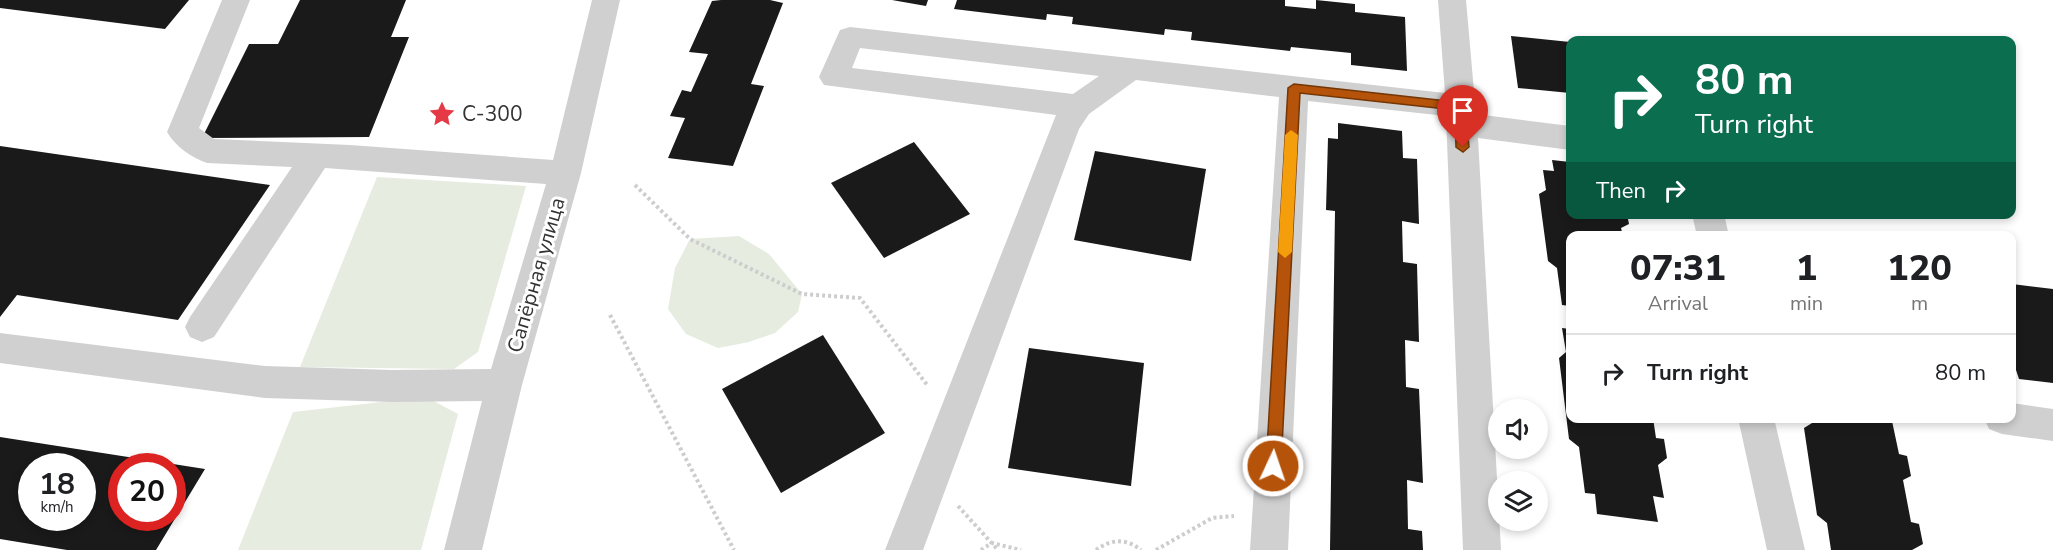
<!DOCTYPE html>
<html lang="en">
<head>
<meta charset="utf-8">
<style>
  body { margin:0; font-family:"Nunito Sans",sans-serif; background:#f6f6f6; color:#202124; height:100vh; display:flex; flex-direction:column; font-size:22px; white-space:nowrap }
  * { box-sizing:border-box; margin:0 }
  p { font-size:20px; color:#757577 }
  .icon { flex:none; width:33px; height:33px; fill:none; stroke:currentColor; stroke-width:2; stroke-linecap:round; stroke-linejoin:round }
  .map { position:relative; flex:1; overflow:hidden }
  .side { position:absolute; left:1566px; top:231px; width:450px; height:192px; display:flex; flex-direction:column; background:#fff; border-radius:12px; box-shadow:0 3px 9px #0003 }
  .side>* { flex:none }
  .guide { position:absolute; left:1566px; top:36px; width:450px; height:183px; border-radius:12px; box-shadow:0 3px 9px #0003; background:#0b6e4f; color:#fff; overflow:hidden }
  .controls { position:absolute; left:1488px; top:399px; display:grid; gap:12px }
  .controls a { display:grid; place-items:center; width:60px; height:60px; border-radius:50%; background:#fff; box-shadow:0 3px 9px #0003; font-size:30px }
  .speed { position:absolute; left:18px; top:453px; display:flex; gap:12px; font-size:30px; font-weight:700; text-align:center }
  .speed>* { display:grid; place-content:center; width:78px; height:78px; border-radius:50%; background:#fff; box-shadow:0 3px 9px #0003; line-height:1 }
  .speed small { font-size:15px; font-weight:400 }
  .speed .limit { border:9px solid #d22; background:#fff; color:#111 }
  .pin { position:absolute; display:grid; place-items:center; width:51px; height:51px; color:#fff; margin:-62px -26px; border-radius:50% 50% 50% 0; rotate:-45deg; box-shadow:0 0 6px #0007 }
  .pin .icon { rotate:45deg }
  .me { position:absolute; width:66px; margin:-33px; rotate:3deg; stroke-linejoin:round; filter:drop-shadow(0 0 4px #0008) }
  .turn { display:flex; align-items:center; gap:21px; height:126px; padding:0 30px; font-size:27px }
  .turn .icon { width:78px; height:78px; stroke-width:2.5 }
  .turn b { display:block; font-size:42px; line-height:51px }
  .then { display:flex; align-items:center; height:57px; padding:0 30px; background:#0003; gap:12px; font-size:22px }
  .eta { display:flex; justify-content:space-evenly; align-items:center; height:102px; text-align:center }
  .eta b { font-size:36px; font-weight:800; line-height:42px }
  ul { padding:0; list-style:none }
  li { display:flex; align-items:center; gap:18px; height:78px; padding:0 30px; border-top:2px solid #e0e0e0 }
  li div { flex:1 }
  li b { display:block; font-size:22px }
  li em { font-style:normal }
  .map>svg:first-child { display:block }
  .green { fill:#e6ecdf }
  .building { fill:#1a1a1a; fill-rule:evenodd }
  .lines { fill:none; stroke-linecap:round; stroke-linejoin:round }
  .path { stroke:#cdcdcd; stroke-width:4; stroke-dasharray:3 3; stroke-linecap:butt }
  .minor { fill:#d0d0d0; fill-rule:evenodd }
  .route { fill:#b45309; stroke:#753606; stroke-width:1.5 }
  .slow { fill:#f59e0b }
  .labels { text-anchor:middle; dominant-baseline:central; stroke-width:6; stroke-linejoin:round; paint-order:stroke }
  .poi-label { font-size:21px; fill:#333; stroke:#fff; text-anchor:start }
  .street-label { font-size:21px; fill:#333; stroke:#fff }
</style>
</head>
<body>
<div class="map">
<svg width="2053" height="550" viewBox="0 0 2053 550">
  <rect width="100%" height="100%" fill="#fff"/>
  <g class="green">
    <polygon points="377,177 526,186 478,352 454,369 300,367"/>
    <polygon points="739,236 769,254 802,294 798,312 775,333 749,342 718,348 686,334 668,309 675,268 690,239"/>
    <polygon points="426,397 458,414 421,550 238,550 293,412"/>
  </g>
  <g class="building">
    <polygon points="0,0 189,0 165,29 0,8"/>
    <polygon points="300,0 406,0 391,37 409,37 369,137 202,138 249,44 278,44"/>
    <polygon points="721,0 770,0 783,3 751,84 764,86 733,166 668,158 685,118 670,116 682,90 691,92 708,54 689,52 712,1"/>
    <polygon points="892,0 928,0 926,6"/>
    <polygon points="957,0 1285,0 1285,6 1316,9 1316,0 1355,4 1355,12 1405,17 1407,71 1351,65 1351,53 1291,47 1290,51 1191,40 1192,32 1165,29 1164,35 1072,24 1073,17 1047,14 1046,20 954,9"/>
    <polygon points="1511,36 1570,42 1570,93 1518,88"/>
    <polygon points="1338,123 1402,131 1403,158 1417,159 1419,224 1402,221 1403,262 1417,264 1419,342 1405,340 1406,387 1419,389 1423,483 1407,480 1408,529 1422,531 1423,550 1330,550 1335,211 1326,210 1328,138 1338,139"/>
    <polygon points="914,142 970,214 884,258 831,183"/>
    <polygon points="0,146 270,185 178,320 17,295 0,317"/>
    <polygon points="1095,151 1206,169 1191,261 1074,240"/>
    <polygon points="1552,160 1570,162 1570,214 1627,214 1629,224 1621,228 1623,236 1570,236 1570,306 1562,305 1557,268 1548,261 1539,194 1546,190 1543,170 1554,171"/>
    <polygon points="2012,284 2053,289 2053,383 2019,379 2012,358"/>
    <polygon points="1562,328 1570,329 1570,418 1653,418 1656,438 1664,439 1667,458 1658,465 1664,498 1653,496 1658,522 1597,514 1595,494 1585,493 1579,447 1569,439 1559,358 1566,352"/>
    <polygon points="823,335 885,433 781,493 722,389"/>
    <polygon points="1029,348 1144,363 1131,486 1008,468"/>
    <polygon points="1811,418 1878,418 1892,421 1899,454 1907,456 1911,476 1903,480 1911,522 1919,524 1923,544 1912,550 1831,550 1827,523 1817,515 1804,428 1812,423"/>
    <path d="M 0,437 L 205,469 L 156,550 L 67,550 L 0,539 ZM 32,466 L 82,466 L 82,518 L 32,518 ZM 122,466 L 172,466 L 172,518 L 122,518 Z"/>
  </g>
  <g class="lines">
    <g class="path">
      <polyline points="635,185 690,239 802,294 860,298 928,386"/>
      <polyline points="610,315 734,550"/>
      <polyline points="958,506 998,550"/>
      <polyline points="981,550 992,543 1021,550"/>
      <path d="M 1096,550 C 1111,539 1126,538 1141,550"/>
      <polyline points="1156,550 1212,518 1234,516"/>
    </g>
    <g class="minor">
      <path d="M 222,0 L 250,0 L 199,128 L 214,139 L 350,145 L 553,160 L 592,0 L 620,0 L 581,173 L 522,385 L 482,550 L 444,550 L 482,401 L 392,402 L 265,398 L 0,363 L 0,333 L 265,366 L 392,370 L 491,369 L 546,184 L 325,168 L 214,337 L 202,342 L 190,337 L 185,327 L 190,317 L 292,167 L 207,163 C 192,158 175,146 167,132 Z"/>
      <path d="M 1438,0 L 1466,0 L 1476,114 L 1570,126 L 1570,150 L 1478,138 L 1501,550 L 1463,550 L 1446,116 L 1308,101 L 1288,550 L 1250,550 L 1279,97 L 1136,80 L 1089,114 L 1079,129 L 923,550 L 885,550 L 1056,115 L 824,85 L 819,77 L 840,30 L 850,27 L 1445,93 ZM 860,48 L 1099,76 L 1073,94 L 852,68 Z"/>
      <polygon points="1692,214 1724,214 1729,236 1697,236"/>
      <polygon points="2012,403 2053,409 2053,441 2002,434 1989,429 1984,418 2012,418"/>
      <polygon points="1738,418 1774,418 1805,550 1767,550"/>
    </g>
  </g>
  <polygon class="route" points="1294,84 1465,103 1469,147 1463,152 1456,147 1455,110 1300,93 1281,466 1279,471 1273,473 1268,471 1266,466 1288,88"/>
  <polygon class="slow" points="1291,130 1298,135 1292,252 1285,258 1278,252 1285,135"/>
  <defs>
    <g id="sight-bare" transform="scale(2.07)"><path d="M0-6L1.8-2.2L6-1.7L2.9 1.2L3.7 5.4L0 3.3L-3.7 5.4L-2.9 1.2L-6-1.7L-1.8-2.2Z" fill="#e63946" stroke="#fff" stroke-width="2.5" paint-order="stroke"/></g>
  </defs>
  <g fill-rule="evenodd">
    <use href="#sight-bare" x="442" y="114"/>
  </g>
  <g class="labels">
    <g class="poi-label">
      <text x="462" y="114">С-300</text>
    </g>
    <g class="street-label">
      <text transform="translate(536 275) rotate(-74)">Сапёрная улица</text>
    </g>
  </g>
</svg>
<div class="controls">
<a><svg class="icon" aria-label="sound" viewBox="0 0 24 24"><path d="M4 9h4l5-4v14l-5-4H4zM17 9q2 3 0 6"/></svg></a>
<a><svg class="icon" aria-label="layers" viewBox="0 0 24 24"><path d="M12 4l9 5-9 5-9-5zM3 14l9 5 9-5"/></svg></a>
</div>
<div class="speed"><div>18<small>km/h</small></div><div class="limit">20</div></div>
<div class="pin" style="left:1463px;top:147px;background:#d93025"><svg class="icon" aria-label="arrive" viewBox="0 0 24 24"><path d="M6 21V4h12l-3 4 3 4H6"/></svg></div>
<svg class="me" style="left:1273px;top:466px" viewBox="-20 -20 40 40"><circle r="17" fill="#b45309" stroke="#fff" stroke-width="3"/><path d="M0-11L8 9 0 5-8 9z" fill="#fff"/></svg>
<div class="guide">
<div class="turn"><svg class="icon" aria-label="right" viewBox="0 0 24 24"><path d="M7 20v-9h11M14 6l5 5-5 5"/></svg><div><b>80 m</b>Turn right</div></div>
<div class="then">Then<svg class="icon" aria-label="right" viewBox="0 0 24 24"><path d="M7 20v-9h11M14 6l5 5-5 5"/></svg></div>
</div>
<section class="side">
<div class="eta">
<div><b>07:31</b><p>Arrival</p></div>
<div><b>1</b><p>min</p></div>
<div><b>120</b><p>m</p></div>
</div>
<ul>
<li><svg class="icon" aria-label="right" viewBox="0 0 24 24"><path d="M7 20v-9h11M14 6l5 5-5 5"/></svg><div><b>Turn right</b></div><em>80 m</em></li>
</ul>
</section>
</div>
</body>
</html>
